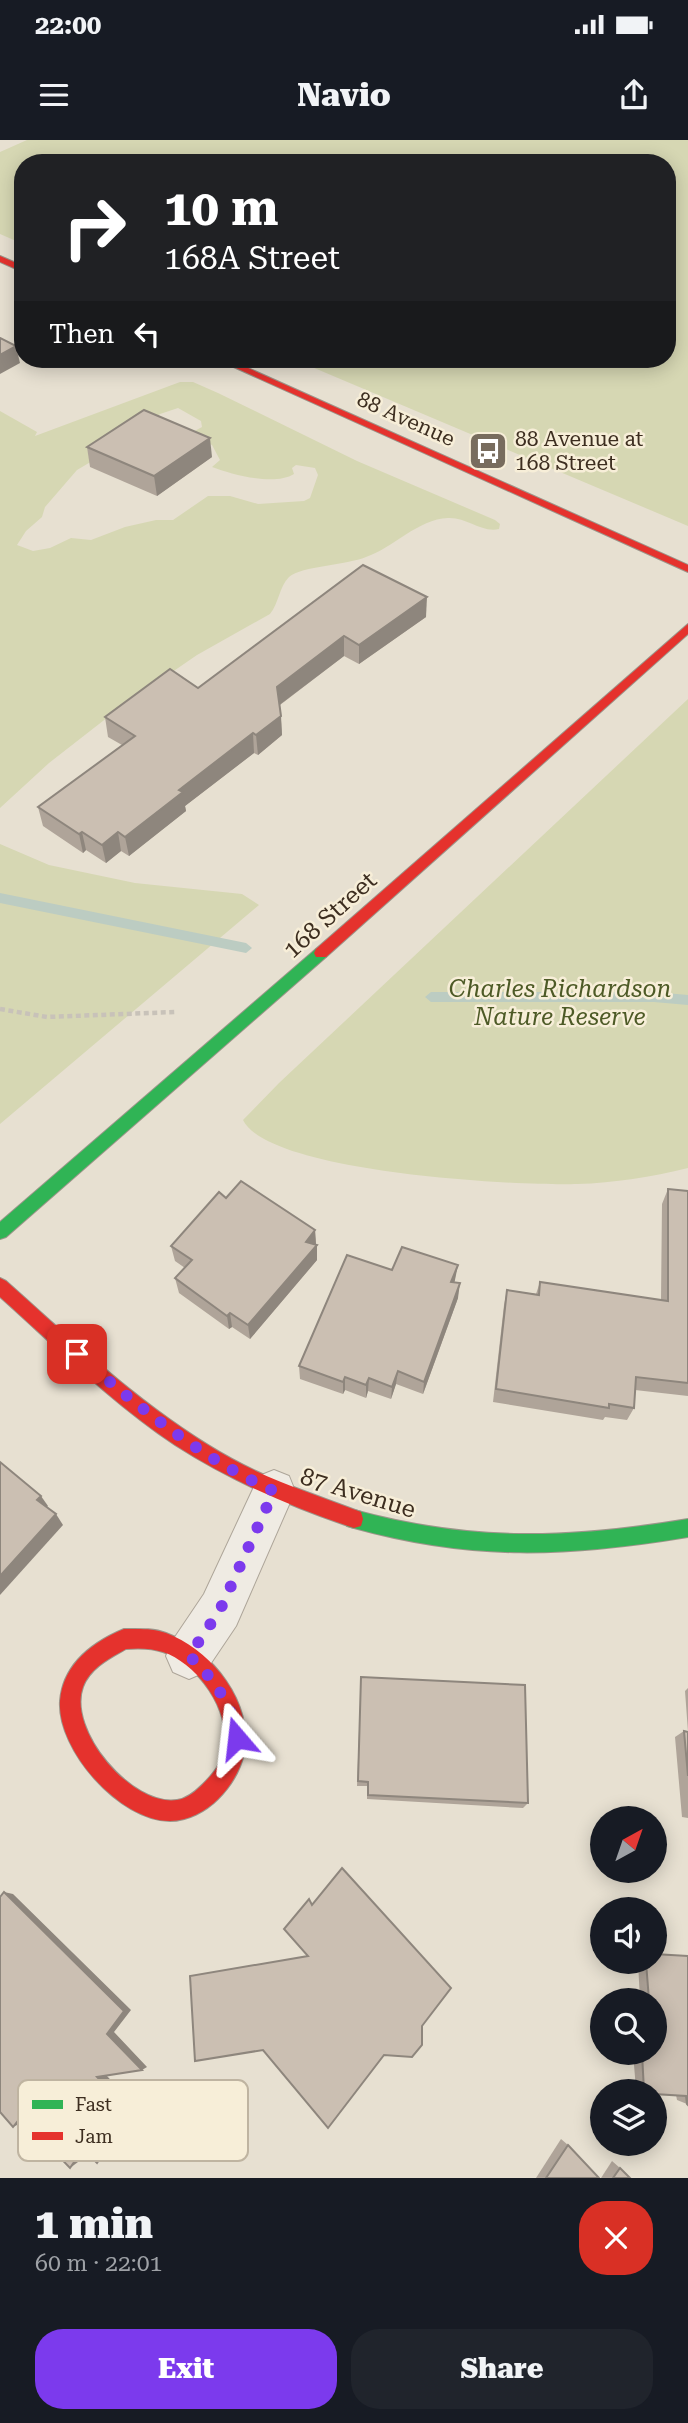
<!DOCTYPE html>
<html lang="en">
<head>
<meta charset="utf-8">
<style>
  body { margin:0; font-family:"Roboto Serif",serif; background:#20242c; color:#f1f3f6; height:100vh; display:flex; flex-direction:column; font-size:26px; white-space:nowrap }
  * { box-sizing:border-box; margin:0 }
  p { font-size:23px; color:#9ea1a6 }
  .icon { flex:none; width:38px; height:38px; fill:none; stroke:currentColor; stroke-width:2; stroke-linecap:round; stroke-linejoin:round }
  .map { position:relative; height:2038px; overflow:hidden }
  .details { display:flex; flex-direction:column; background:#171b24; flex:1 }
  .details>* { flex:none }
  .hud { position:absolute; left:14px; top:14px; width:662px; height:214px; border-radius:28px; box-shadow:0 4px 18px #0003; background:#202124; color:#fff; overflow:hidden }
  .needle { width:46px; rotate:40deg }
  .buttons { position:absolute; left:590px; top:1666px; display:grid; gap:14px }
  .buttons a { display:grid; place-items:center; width:77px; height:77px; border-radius:50%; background:#171b24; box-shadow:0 4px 18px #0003; font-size:35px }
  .pin { position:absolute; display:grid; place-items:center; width:60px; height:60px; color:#fff; margin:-30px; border-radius:14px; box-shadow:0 4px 10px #0006 }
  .me { position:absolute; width:77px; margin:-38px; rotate:343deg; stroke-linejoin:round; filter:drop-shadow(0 0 5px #0008) }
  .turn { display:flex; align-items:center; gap:24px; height:147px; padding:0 35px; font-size:32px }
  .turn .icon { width:91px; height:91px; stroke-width:2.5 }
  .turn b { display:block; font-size:49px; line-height:60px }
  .then { display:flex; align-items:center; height:66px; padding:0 35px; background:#0003; gap:14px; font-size:26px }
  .round { display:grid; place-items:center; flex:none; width:74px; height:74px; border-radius:28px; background:#20242c }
  .summary { display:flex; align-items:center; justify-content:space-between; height:119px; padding:0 35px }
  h1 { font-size:42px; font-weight:800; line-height:52px }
  .button { display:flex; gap:14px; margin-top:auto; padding:14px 35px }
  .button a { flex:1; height:80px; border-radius:28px; background:#7c3aed; color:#fff; font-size:28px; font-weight:800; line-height:80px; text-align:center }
  .button a+a { background:#20242c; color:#f1f3f6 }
  .status { display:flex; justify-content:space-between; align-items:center; height:49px; padding:0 35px; background:#171b24; direction:ltr }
  .status svg { height:19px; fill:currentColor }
  header { display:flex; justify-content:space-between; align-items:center; height:91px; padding:0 35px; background:#171b24; font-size:32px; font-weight:800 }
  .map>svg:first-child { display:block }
  .green { fill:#d6d7b3; fill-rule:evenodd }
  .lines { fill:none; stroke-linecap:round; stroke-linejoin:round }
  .stream { fill:#bcccc2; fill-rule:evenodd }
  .street-casing { stroke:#ada599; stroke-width:2 }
  .fast-casing { stroke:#9c958a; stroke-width:2 }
  .jam-casing { stroke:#9c958a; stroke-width:2 }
  .path { stroke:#c8c2b9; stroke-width:4.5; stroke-dasharray:5 3.5; stroke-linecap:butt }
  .street { fill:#efebe3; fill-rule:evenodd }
  .fast { fill:#30b455; fill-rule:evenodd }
  .jam { fill:#e5322d; fill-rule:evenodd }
  .wall { fill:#afa499 }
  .shaded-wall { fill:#8e867d }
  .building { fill:#cbbfb2; stroke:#8e867d; stroke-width:2 }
  .route { stroke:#7c3aed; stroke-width:12; stroke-dasharray:0 21.6 }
  .labels { text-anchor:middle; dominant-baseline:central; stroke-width:5; stroke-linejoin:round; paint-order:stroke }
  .far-street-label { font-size:21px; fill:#3d2e20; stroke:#f7eed8 }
  .far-poi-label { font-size:21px; fill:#3d2e20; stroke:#f7eed8; text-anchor:start }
  .street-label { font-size:24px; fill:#3d2e20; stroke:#f7eed8 }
  .park-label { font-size:24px; font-style:italic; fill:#4d5a26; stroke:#f7eed8 }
  .key { fill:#f7eed8; stroke:#bfb4a1; stroke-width:2 }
  .key-label { font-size:19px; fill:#3d2e20 }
</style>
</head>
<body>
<div class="status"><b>22:00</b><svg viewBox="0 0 49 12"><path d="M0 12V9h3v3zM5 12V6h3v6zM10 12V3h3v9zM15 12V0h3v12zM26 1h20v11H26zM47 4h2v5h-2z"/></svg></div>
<header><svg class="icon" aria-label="menu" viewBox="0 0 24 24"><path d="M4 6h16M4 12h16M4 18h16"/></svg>Navio<svg class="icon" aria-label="share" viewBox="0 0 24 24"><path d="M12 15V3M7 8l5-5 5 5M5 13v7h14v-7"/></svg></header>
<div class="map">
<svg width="688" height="2038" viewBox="0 0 688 2038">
  <rect width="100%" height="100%" fill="#e7e0d1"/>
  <g class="green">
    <polygon points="27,0 688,0 688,386 293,219 667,219 667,23 23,23 23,104 0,94 0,12"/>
    <path d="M 180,242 L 193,242 L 218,253 L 357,321 L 495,380 L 500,384 L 499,389 C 481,393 467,377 448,378 C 418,379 393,408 366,417 C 347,425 302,426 289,437 C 279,447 279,463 270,474 L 197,515 L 117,570 L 49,623 L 0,668 L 0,271 L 37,292 L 35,296 ZM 178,268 L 201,281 L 202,287 L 191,293 L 212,305 L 220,320 L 212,327 C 233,335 275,346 294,334 L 292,328 L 296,325 L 315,328 L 318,335 L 310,358 L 304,361 L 258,364 L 230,356 L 208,356 L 173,380 L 156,380 L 125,387 L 91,400 L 71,398 L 50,408 L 33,411 L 17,405 L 26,391 L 42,377 L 45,367 L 77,330 L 126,301 L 160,274 Z"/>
    <path d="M 688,559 L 688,1028 C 651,1037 615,1043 577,1044 C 518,1046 269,1033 243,980 L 279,943 Z"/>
    <polygon points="0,704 49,725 135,743 242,754 259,765 0,984"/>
  </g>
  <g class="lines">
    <g class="stream">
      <polygon points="0,753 246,803 252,808 246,813 0,763"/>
      <polygon points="431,852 654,852 688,855 688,865 654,862 431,862 425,857"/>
    </g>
    <g class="street-casing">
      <polygon id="street" points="274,1330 289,1336 295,1351 236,1486 205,1532 189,1539 173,1532 166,1516 173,1500 204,1454 259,1336"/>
    </g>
    <g class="fast-casing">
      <g id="fast">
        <polygon points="321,808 328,813 326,817 6,1097 0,1099 0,1082 316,809"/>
        <path d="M 354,1370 C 472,1402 568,1399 688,1379 L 688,1397 C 568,1417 472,1421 354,1388 L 347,1386 L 345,1379 L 347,1372 Z"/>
      </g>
    </g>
    <g class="jam-casing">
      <g id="jam">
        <polygon points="0,116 23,126 23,132 0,122"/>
        <polygon points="216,219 228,219 688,425 688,432"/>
        <polygon points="688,484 688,494 326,817 316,817 314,813 316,809"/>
        <path d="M 0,1138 L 6,1141 C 78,1205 147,1272 232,1319 C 274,1342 317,1355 361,1372 L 363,1379 L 361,1386 L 354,1388 C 291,1367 231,1341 175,1305 C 111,1262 57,1208 0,1157 Z"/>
        <path d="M 124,1489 C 138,1489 153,1488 166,1493 C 212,1510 254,1563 244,1614 C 240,1631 230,1647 218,1659 C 206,1671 188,1681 170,1681 C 120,1681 57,1610 60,1561 C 63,1524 93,1502 124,1489 ZM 126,1509 C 138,1508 151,1508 163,1512 C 198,1524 231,1570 224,1608 C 222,1623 214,1633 203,1644 C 196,1651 187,1659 177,1660 C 132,1667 67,1590 83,1547 C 90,1528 110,1518 126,1509 Z"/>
      </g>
    </g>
    <polyline class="path" points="0,869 47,877 175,872"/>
    <use href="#street" class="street"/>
    <use href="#fast" class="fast"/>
    <use href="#jam" class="jam"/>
  </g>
  <g class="wall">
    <polygon points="87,307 212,317 157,356 90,327"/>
    <polygon points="363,425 426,477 359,524 344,516 280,565 282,595 258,615 254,613 185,666 186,671 129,716 121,711 106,723 86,710 83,713 43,686 38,667 122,605 108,597 105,577 198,548"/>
    <polygon points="668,1049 688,1051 688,1256 635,1250 634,1268 627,1280 605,1277 603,1280 493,1262 504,1165 507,1150 536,1154 540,1142 661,1160 662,1064"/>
    <polygon points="226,1058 315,1090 317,1120 250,1199 232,1187 229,1189 179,1153 175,1138 185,1128 175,1121 171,1106"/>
    <polygon points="392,1130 455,1140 454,1143 458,1158 423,1254 396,1244 391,1259 368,1251 366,1258 345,1250 343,1254 300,1239 299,1226"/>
    <polygon points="361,1537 528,1663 523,1668 367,1659 367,1646 357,1646"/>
    <polygon points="688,1548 688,1678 682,1677 675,1597 684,1591 688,1592 685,1551"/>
    <polygon points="688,1816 687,1964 677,1960 676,1955 654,1951 640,1951 636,1949 633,1913 654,1913 654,1860 640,1860 638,1822 654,1822"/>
    <polygon points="561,1999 568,2005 599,2038 536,2038"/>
    <polygon points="612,2021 620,2028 630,2038 601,2038"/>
  </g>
  <g class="shaded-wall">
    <polygon points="16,206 20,223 0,234 0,215"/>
    <polygon points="210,298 212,317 157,356 154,336"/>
    <polygon points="427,457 426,477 359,524 359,505"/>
    <polygon points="344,496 344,516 278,566 277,547"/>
    <polygon points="281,576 282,595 258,615 256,595"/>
    <polygon points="253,593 254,613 185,666 186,671 129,716 125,697 179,650"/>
    <polygon points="82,692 86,710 83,713 79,694"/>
    <polygon points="118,692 121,711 106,723 102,705"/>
    <polygon points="315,1090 316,1105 306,1102"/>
    <polygon points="317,1105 317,1120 250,1199 248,1185"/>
    <polygon points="458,1125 455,1140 449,1156 451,1142"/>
    <polygon points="460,1143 458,1158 423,1254 424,1242"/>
    <polygon points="230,1173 232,1187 229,1189 227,1176"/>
    <polygon points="398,1231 396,1244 391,1259 392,1247"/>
    <polygon points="345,1237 345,1250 343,1254 343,1242"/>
    <polygon points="369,1238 368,1251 366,1258 366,1245"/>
    <polygon points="41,1356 48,1366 44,1370 37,1360"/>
    <polygon points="56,1374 63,1385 0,1455 0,1436"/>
    <polygon points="4,1752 13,1754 131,1870 114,1892 147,1927 142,1930 107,1894"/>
    <polygon points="104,1933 138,1968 104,2017 97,2023 97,1937"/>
    <polygon points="30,1972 23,1982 13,1987 21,1977"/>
    <polygon points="90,2003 78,2022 70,2028 83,2009"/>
  </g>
  <g class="building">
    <polygon points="0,198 16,206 0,215"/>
    <polygon points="144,270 210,298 154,336 87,307"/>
    <polygon points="363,425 427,457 359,505 344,496 277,547 281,576 256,595 253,593 179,650 183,652 125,697 118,692 102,705 82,692 79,694 38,667 135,596 105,577 170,529 198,548"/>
    <polygon points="241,1041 315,1090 306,1102 317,1105 248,1185 230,1173 227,1176 175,1138 192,1120 171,1106 219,1052 226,1058"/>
    <polygon points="668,1049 688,1051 688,1243 636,1237 634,1268 609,1264 609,1268 496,1249 507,1150 539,1155 540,1142 668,1161"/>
    <polygon points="402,1107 458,1125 451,1142 460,1143 424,1242 398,1231 392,1247 369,1238 366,1245 345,1237 343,1242 299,1226 347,1115 392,1130"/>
    <polygon points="0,1322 41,1356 37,1360 56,1374 0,1436"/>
    <polygon points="361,1537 525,1545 528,1663 368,1655 368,1642 358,1641"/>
    <polygon points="684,1591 688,1592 688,1636"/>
    <polygon points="342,1728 451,1848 422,1886 422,1905 412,1917 384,1915 328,1988 263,1910 195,1921 190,1836 308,1816 284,1789 309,1759 312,1765"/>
    <polygon points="4,1752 124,1871 107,1894 142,1930 97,1937 131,1972 97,2023 83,2009 70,2028 21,1977 13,1987 0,1972 0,1757"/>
    <polygon points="654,1814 688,1816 688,1965 687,1964 686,1956 654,1954 654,1951 644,1951 642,1913 654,1913 654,1860 649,1860 646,1822 654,1822"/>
    <polygon points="568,2005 599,2038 546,2038"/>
    <polygon points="620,2028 630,2038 613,2038"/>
  </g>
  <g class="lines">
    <path class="route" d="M 77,1214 C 139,1267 199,1317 274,1351 L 220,1470 L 189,1516 C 213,1537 233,1566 237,1598"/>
  </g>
  <defs>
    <g id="bus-square" transform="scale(2.0125)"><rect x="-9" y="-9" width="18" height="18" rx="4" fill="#786c5e" stroke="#f7eed8"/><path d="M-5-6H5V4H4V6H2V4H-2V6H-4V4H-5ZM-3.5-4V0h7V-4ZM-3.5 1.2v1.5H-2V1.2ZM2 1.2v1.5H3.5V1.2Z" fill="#fff"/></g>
  </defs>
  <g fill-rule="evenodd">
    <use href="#bus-square" x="488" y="311"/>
  </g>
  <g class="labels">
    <g class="far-street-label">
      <text transform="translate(406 279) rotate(24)">88 Avenue</text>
    </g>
    <g class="far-poi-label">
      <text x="515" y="299">88 Avenue at<tspan x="515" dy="24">168 Street</tspan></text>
    </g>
    <g class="street-label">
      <text transform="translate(330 775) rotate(-42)">168 Street</text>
      <text transform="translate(358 1353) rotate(17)">87 Avenue</text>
    </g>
    <g class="park-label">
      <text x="560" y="849">Charles Richardson<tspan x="560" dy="28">Nature Reserve</tspan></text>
    </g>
  </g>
  <rect x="18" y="1940" width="230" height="81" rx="10" class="key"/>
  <rect x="32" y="1960" width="31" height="9" fill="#30b455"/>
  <rect x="32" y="1992" width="31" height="8" fill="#e5322d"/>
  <g class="key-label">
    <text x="75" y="1971">Fast</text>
    <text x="75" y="2003">Jam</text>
  </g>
</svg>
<div class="buttons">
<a><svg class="needle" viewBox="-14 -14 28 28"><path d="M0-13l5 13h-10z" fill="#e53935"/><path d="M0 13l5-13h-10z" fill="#9ea1a6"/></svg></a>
<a><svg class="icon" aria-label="sound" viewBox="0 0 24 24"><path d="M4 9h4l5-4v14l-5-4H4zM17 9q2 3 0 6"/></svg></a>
<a><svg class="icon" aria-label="search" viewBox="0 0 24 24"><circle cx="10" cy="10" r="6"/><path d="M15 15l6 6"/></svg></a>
<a><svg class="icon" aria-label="layers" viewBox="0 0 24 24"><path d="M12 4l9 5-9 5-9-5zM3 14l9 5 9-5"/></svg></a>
</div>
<div class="pin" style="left:77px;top:1214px;background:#d93025"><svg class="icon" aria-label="arrive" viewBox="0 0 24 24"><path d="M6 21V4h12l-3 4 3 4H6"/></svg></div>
<svg class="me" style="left:237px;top:1598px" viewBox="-20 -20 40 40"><path d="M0-17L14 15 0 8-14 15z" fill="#7c3aed" stroke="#fff" stroke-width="4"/></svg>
<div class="hud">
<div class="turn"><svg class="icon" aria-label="right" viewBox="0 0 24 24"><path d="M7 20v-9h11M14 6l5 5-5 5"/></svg><div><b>10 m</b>168A Street</div></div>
<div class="then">Then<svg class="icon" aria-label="left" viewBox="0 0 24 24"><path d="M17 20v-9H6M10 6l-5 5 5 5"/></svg></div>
</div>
</div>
<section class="details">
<div class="summary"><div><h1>1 min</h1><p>60 m · 22:01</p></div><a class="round" style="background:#d93025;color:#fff"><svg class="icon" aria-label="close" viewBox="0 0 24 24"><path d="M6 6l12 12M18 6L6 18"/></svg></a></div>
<div class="button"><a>Exit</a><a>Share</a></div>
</section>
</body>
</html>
